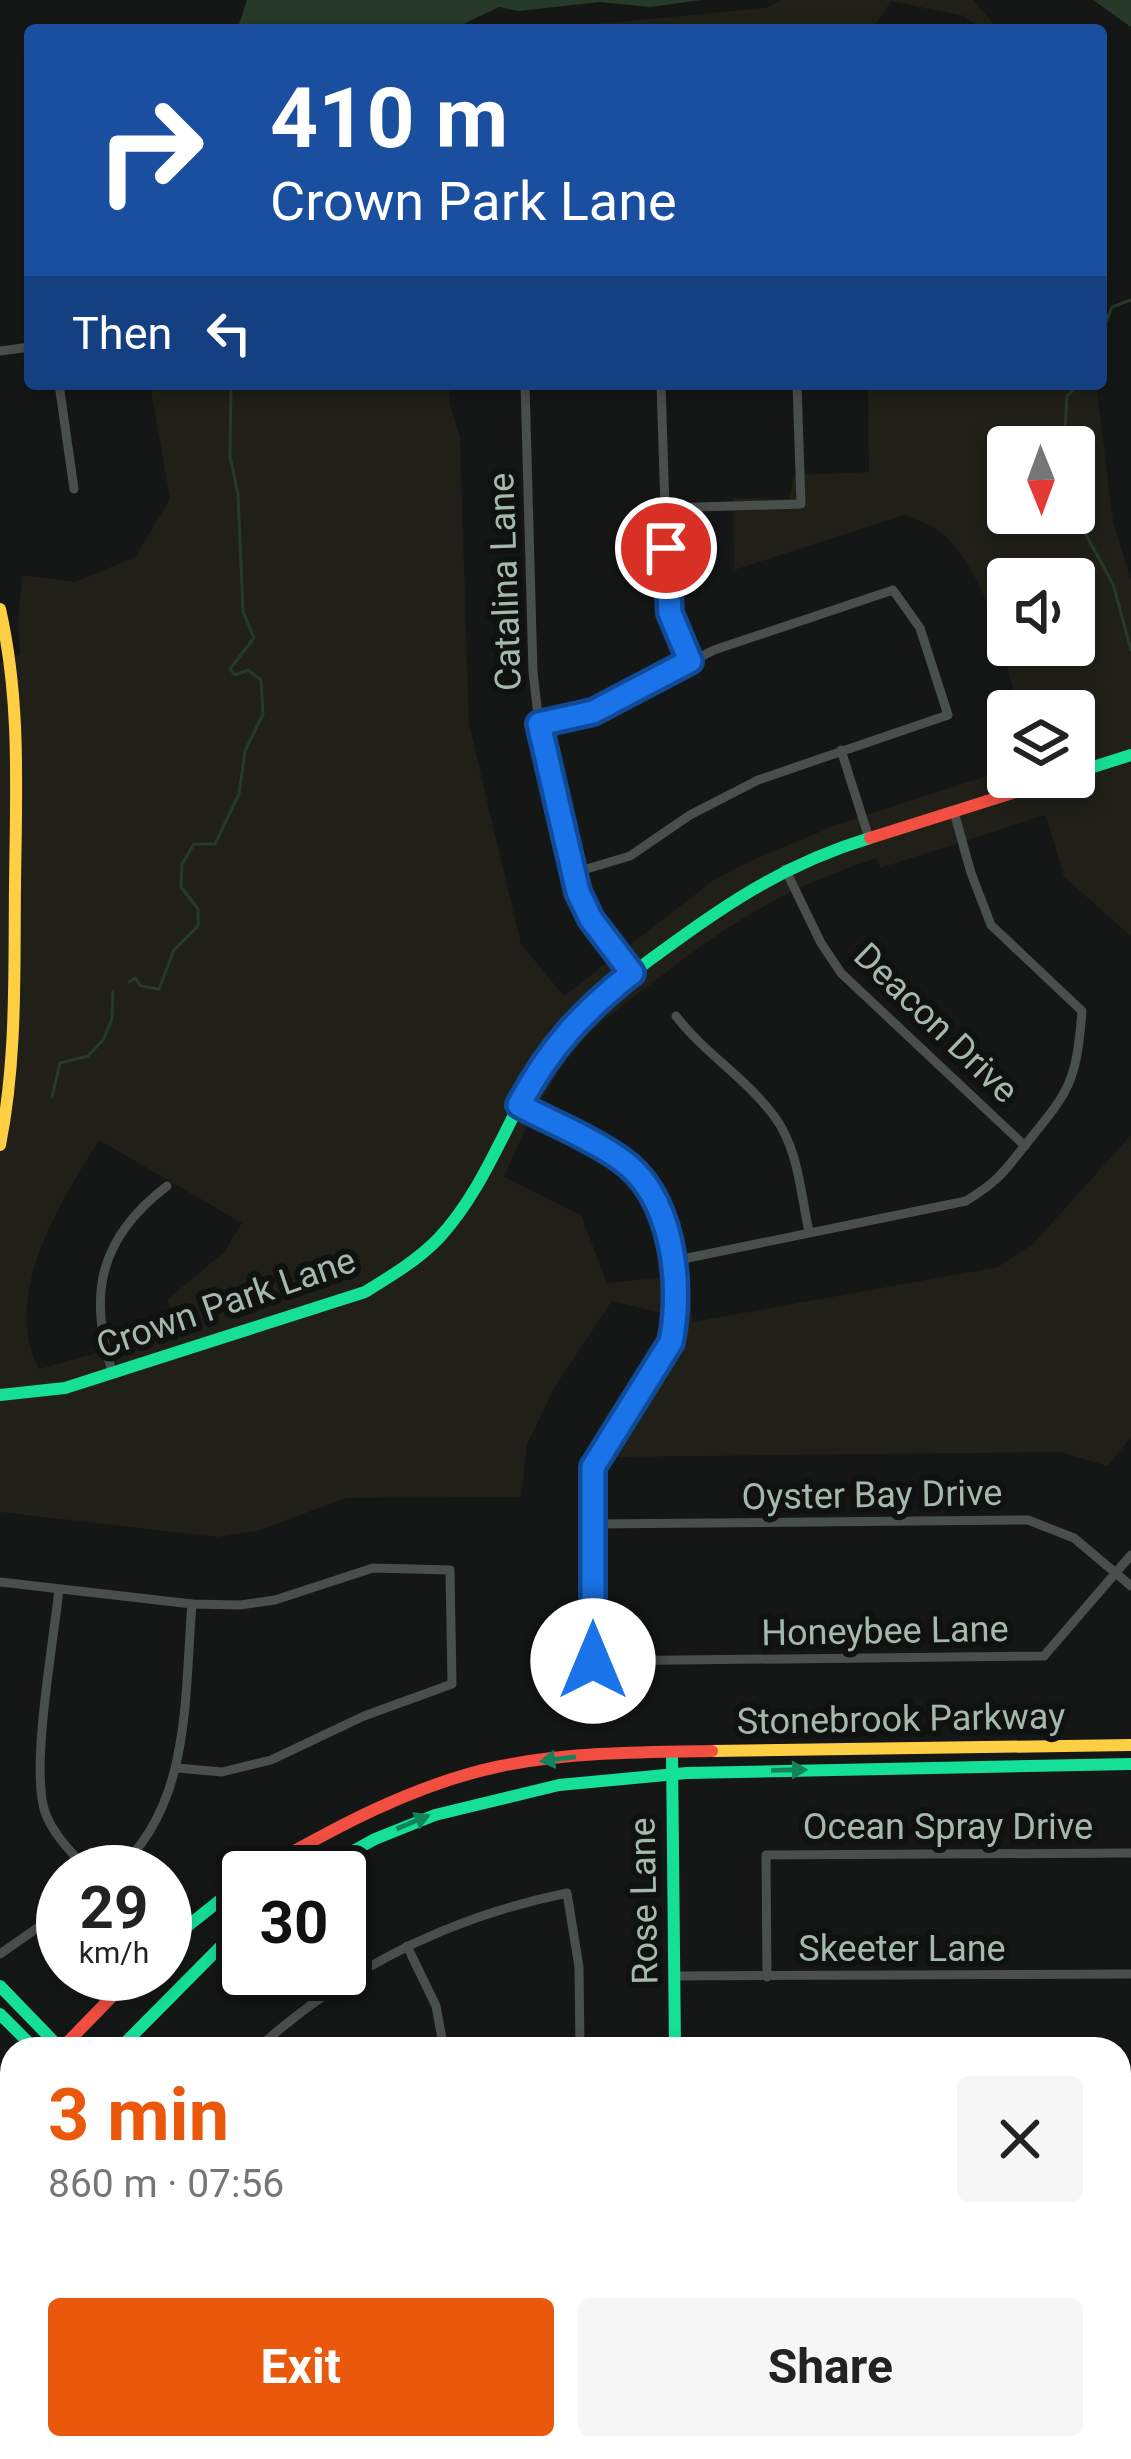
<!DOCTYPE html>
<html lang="en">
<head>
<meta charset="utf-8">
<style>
  body { margin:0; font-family:Roboto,sans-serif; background:#f6f6f6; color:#222; height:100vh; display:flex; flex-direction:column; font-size:45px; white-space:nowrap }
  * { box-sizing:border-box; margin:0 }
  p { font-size:39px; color:#767676 }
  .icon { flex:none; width:66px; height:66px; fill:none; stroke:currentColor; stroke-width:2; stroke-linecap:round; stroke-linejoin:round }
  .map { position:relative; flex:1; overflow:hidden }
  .side { position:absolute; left:0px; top:2037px; width:1131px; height:423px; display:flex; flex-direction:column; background:#fff; border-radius:36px 36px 0 0; box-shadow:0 6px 18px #0003 }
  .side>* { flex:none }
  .banner { position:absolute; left:24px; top:24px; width:1083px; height:366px; border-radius:12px; box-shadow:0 6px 18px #0003; background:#1a4fa0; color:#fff; overflow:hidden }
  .needle { width:78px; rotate:179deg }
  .tools { position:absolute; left:987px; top:426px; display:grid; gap:24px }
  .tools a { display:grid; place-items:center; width:108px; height:108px; border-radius:12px; background:#fff; box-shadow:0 6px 18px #0003; font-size:60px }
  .speed { position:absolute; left:36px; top:1845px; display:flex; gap:24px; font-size:60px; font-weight:700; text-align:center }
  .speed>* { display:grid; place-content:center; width:156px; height:156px; border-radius:50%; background:#fff; box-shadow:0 6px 18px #0003; line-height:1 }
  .speed small { font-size:30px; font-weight:400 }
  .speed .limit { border:6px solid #111; border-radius:18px; background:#fff; color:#111 }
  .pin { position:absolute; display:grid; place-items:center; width:102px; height:102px; color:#fff; margin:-51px; border:6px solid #fff; border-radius:50%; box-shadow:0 3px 12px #0007 }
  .me { position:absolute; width:132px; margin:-66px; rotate:0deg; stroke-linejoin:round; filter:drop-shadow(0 0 9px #0008) }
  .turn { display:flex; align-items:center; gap:42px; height:252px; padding:0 48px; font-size:54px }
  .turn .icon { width:156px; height:156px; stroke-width:2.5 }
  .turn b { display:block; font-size:84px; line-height:102px }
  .then { display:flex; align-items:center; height:114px; padding:0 48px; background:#0003; gap:24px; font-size:45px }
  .round { display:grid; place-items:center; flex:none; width:126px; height:126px; border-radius:12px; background:#f6f6f6 }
  .head { display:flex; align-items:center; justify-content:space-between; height:204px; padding:0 48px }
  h1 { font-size:72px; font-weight:700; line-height:90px; color:#ea580c }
  .button { display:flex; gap:24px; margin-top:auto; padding:24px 48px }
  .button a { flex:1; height:138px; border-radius:12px; background:#ea580c; color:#fff; font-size:48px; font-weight:700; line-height:138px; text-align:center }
  .button a+a { background:#f6f6f6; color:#222 }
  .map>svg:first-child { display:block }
  .green { fill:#202019; fill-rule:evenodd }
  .water { fill:#273929 }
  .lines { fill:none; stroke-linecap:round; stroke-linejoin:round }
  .stream { stroke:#273929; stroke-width:3 }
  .street { stroke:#494f4c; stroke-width:9 }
  .fast { stroke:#16e098; stroke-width:12 }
  .slow { stroke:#ffcf43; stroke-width:12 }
  .jam { stroke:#f24e42; stroke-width:12 }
  .oneway { fill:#13835b }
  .route-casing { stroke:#114b97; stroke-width:30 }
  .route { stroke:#1a73e8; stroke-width:21 }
  .labels { text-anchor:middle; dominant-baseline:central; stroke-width:12; stroke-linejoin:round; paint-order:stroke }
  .street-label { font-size:36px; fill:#a5b8ac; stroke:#0f1211 }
</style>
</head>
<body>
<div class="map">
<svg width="1131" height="2459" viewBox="0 0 1131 2459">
  <rect width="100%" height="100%" fill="#151616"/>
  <g class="green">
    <polygon points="782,0 973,0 999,30 983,30 964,16 891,1 872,30 534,30 765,8"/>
    <path d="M 150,384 L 449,384 L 450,406 L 460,437 L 469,724 L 521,944 L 564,996 L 714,880 L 746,863 L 836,825 L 1008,769 L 1008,777 L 1074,777 L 1074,711 L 1020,711 C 1002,655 990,580 946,537 C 934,525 919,521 904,515 L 734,570 L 733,498 L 789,499 L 794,475 L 869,472 L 868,384 L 1096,384 L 1113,521 L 1131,580 L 1131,936 L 1064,877 L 1046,815 L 880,868 L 877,858 C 788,887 733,920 660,977 C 636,996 610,1013 588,1035 C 552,1072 524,1130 504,1177 L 581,1215 L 607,1283 L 687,1275 L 693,1322 L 998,1267 L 1032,1245 L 1131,1135 L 1131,1437 L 1108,1466 L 1060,1452 L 617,1457 L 676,1344 L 681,1318 L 612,1301 L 554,1388 L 527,1445 L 521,1497 L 345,1498 L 261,1530 L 217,1537 L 0,1512 L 0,663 L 20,654 L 18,622 L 22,575 L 75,582 L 135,557 L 170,499 ZM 1008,447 L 1074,447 L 1074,513 L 1008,513 ZM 1008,579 L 1074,579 L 1074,645 L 1008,645 ZM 99,1140 L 242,1223 L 224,1252 L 168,1299 L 172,1327 L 133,1343 L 39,1369 C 0,1295 61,1202 99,1140 Z"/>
  </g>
  <g class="water">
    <polygon points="247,0 702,0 650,7 600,2 518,11 499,7 451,30 237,30"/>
    <polygon points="1093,0 1131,0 1131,27"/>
  </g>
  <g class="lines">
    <g class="stream">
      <polyline points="1101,334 1112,307 1131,300"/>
      <polyline points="1101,343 1101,358"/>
      <polyline points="1064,447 1067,396 1080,384"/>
      <polyline points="1074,513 1113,584 1131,650"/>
      <polyline points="129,982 135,978 141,986 159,989 174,950 198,926 198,909 181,887 182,864 194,844 215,844 239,794 245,751 263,714 261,680 248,670 235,675 230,669 254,638 243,611 238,494 230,457 231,384"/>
      <polyline points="52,1097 60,1063 88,1056 103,1040 112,1019 113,991"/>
    </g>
    <g class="street">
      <polyline points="0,351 30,347"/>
      <polyline points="59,384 74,489"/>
      <polyline points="525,384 533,672 539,724 578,892 591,919 632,973"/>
      <polyline points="661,384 668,601 690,661"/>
      <polyline points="665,508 801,504 797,384"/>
      <polyline points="539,724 593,712 714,650 893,590 920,628 948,715 758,780 690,815 630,856 573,873"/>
      <polyline points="841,750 869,838"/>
      <polyline points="785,869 821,943 841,973 1025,1146"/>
      <path d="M 676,1016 C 704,1053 746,1078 774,1116 C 798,1147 801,1195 809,1232"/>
      <path d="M 519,1105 C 552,1123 589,1137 620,1159 C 673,1195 684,1284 671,1342 L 593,1467 L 594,1661 L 1044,1656 L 1131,1555"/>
      <path d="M 673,1261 L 966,1201 C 995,1183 1002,1175 1022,1149 C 1068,1092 1076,1087 1082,1011 L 991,925 L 971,873 L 954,812"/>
      <path d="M 113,1374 C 87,1295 99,1238 167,1186"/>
      <polyline points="593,1524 1028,1520 1074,1538 1131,1586"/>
      <polyline points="0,1582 192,1604 240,1605 275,1600 373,1568 450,1570 452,1684 364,1716 271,1760 222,1772 177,1768"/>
      <path d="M 59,1589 C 54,1640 30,1768 45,1812 C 53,1835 74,1855 90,1872"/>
      <path d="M 115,1872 C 192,1806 184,1697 192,1604"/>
      <polyline points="407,1946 436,2006 444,2049"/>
      <polyline points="0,1954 63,1910"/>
      <polyline points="674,1976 1131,1974"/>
      <polyline points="767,1977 766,1855 1131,1853"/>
      <path d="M 257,2049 C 346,1968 450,1917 567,1893 L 579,1967 L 580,2049"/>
      <polyline points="1119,2096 1131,2095"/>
      <polyline points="1119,2219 1131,2219"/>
      <polyline points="1119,2344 1131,2343"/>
      <polyline points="0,2421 12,2430"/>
      <polyline points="34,2448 48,2459"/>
      <polyline points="925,2448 925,2459"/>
    </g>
    <g class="fast">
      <polyline points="1074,773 1131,755"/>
      <path d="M 0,1395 L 65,1388 L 365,1292 C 391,1276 418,1260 439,1238 C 489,1184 510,1109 552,1049 C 577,1013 612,988 647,962 C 721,908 780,865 870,838"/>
      <polyline points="672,1752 675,2049"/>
      <polyline points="315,1872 375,1839 435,1815 559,1785 687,1773 1131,1764"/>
      <polyline points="165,1944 243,1882"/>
      <polyline points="0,1986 61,2049"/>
      <polyline points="0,2014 35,2049"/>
      <polyline points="119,2049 243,1924"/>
      <polyline points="0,2111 12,2099"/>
      <polyline points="0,2170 12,2158"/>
      <polyline points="678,2448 678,2459"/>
    </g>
    <g class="slow">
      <path d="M 0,609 C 21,701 16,792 15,886 C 14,973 17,1059 0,1145"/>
      <polyline points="712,1751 1131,1745"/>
      <polyline points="212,2459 217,2448"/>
    </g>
    <g class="jam">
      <polyline points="870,838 1063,777"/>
      <path d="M 257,1872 C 334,1828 414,1784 501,1766 C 569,1752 643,1752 712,1751"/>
      <polyline points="61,2049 134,1974"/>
    </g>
  </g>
  <defs><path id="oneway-solid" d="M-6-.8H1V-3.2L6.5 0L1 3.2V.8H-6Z" transform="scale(3)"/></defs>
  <g class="oneway">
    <use href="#oneway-solid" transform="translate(558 1759) rotate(173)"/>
    <use href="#oneway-solid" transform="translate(789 1770) rotate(-1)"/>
    <use href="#oneway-solid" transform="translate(413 1822) rotate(-23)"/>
  </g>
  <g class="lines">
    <g class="route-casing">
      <path id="route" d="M 593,1661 L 593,1467 L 671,1342 C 683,1284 673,1195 620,1159 C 589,1137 552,1123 519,1105 C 548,1050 582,1012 632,973 L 591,919 L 578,892 L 539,724 L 593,712 L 690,661 L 670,613 L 666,548"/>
    </g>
    <use href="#route" class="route"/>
  </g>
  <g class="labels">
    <g class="street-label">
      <text transform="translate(505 582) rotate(-92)">Catalina Lane</text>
      <text transform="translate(936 1023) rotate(44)">Deacon Drive</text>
      <text transform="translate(226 1303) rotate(-19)">Crown Park Lane</text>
      <text transform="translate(872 1495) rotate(-1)">Oyster Bay Drive</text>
      <text transform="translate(885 1631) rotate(-1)">Honeybee Lane</text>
      <text transform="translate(901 1719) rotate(-1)">Stonebrook Parkway</text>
      <text x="948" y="1827">Ocean Spray Drive</text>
      <text transform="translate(644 1901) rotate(-91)">Rose Lane</text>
      <text x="902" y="1949">Skeeter Lane</text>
    </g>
  </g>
</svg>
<div class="tools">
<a><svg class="needle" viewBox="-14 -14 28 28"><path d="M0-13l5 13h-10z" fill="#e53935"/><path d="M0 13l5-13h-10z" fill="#767676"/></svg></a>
<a><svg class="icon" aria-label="sound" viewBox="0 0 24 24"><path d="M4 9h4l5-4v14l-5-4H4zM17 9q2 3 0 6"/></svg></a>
<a><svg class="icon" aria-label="layers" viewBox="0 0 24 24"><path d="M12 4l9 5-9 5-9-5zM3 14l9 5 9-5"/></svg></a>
</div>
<div class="speed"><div>29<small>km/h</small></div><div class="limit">30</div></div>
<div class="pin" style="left:666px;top:548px;background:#d93025"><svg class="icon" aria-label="arrive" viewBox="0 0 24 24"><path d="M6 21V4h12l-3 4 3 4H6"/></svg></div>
<svg class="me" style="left:593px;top:1661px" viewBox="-20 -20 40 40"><circle r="19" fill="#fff"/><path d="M0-13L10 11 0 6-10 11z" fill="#1a73e8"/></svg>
<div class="banner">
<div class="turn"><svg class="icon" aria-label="right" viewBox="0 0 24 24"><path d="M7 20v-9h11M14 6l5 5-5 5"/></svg><div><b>410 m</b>Crown Park Lane</div></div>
<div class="then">Then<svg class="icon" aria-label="left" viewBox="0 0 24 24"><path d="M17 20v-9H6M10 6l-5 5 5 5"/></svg></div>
</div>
<section class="side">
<div class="head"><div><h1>3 min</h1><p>860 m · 07:56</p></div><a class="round"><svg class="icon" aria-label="close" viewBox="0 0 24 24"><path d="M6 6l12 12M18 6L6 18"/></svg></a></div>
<div class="button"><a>Exit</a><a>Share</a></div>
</section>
</div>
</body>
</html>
